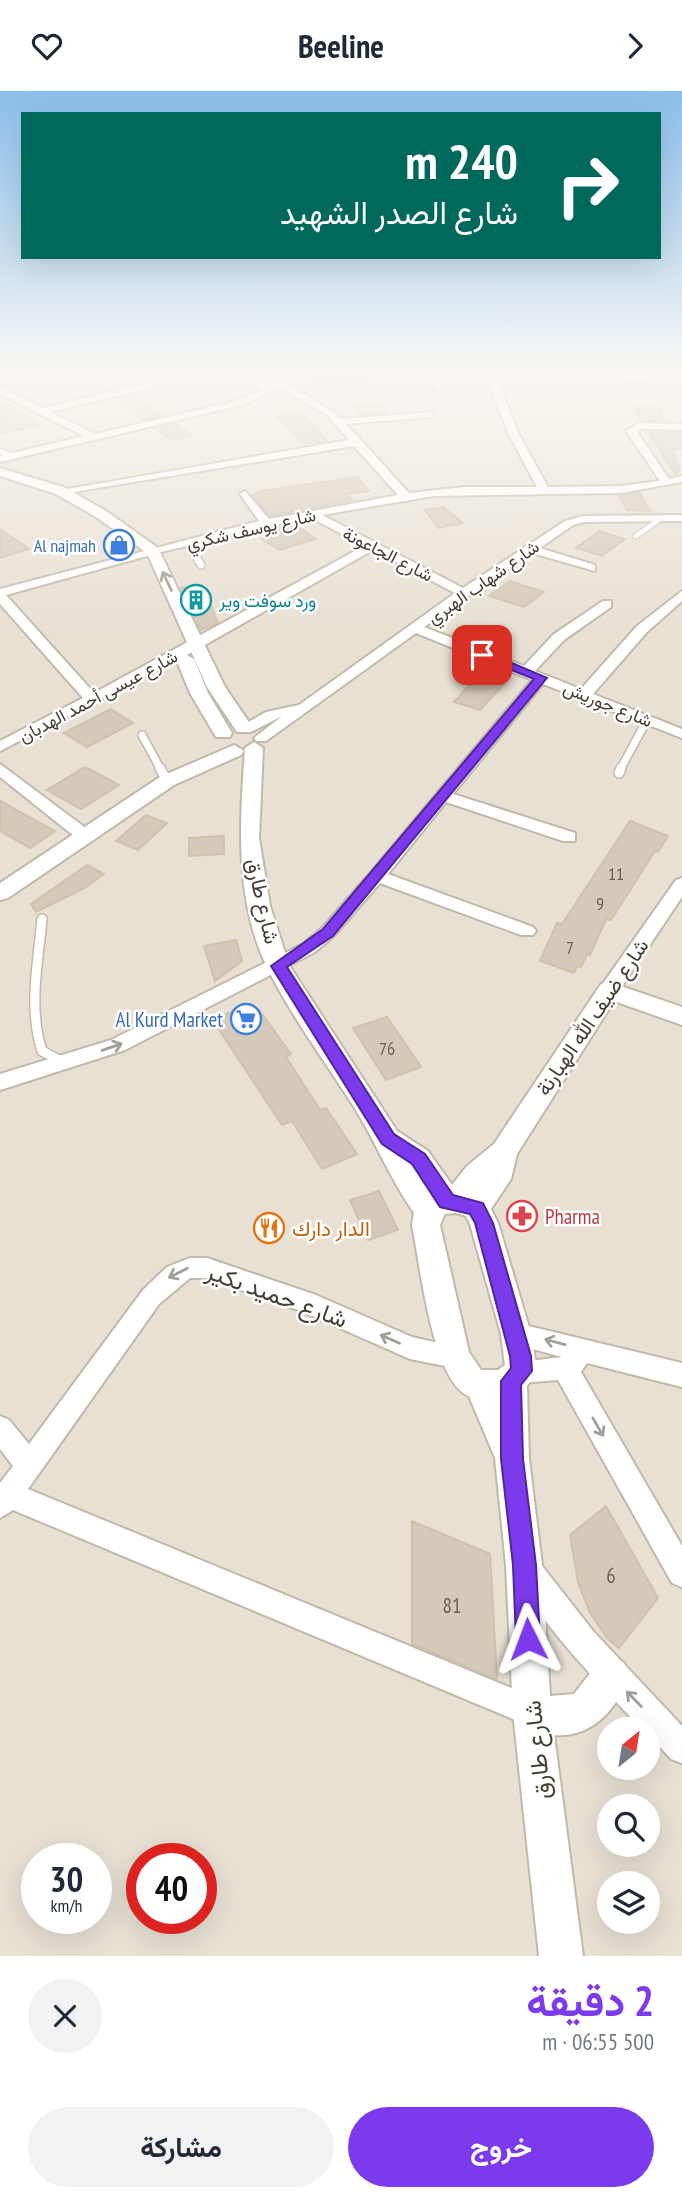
<!DOCTYPE html>
<html lang="ar">
<head>
<meta charset="utf-8">
<style>
  body { margin:0; font-family:"PT Sans Narrow",Vazirmatn,sans-serif; background:#f2f2f3; color:#1f2937; direction:rtl; height:100vh; display:flex; flex-direction:column; font-size:26px; white-space:nowrap }
  * { box-sizing:border-box; margin:0 }
  p { font-size:23px; color:#747a83 }
  .icon { flex:none; width:38px; height:38px; fill:none; stroke:currentColor; stroke-width:2; stroke-linecap:round; stroke-linejoin:round }
  .map { position:relative; height:1865px; overflow:hidden; direction:ltr }
  .sheet { display:flex; flex-direction:column; background:#fff; flex:1 }
  .sheet>* { flex:none }
  .banner { position:absolute; left:21px; top:21px; width:640px; height:147px; border-radius:0px; box-shadow:0 7px 28px #0002; direction:rtl; background:#00695c; color:#fff; overflow:hidden }
  .needle { width:46px; rotate:30deg }
  .fabs { position:absolute; left:597px; top:1626px; display:grid; gap:14px }
  .fabs a { display:grid; place-items:center; width:63px; height:63px; border-radius:50%; background:#fff; box-shadow:0 7px 28px #0002; font-size:35px }
  .speed { position:absolute; left:21px; top:1752px; display:flex; gap:14px; font-size:35px; font-weight:700; text-align:center }
  .speed>* { display:grid; place-content:center; width:91px; height:91px; border-radius:50%; background:#fff; box-shadow:0 7px 28px #0002; line-height:1 }
  .speed small { font-size:18px; font-weight:400 }
  .speed .limit { border:10px solid #d22; background:#fff; color:#111 }
  .pin { position:absolute; display:grid; place-items:center; width:60px; height:60px; color:#fff; margin:-30px; border-radius:14px; box-shadow:0 4px 10px #0006 }
  .me { position:absolute; width:77px; margin:-38px; rotate:357deg; stroke-linejoin:round; filter:drop-shadow(0 0 5px #0008) }
  .turn { display:flex; align-items:center; gap:24px; height:147px; padding:0 28px; font-size:32px }
  .turn .icon { width:91px; height:91px; stroke-width:2.5 }
  .turn b { display:block; font-size:49px; line-height:60px }
  .round { display:grid; place-items:center; flex:none; width:74px; height:74px; border-radius:37px; background:#f2f2f3 }
  .headline { display:flex; align-items:center; justify-content:space-between; height:119px; padding:0 28px }
  h1 { font-size:42px; font-weight:700; line-height:52px; color:#7c3aed }
  .primary-button { display:flex; gap:14px; margin-top:auto; padding:14px 28px }
  .primary-button a { flex:1; height:80px; border-radius:42px; background:#7c3aed; color:#fff; font-size:28px; font-weight:700; line-height:80px; text-align:center }
  .primary-button a+a { background:#f2f2f3; color:#1f2937 }
  header { display:flex; justify-content:space-between; align-items:center; height:91px; padding:0 28px; background:#fff; font-size:32px; font-weight:700 }
  .map>svg:first-child { display:block }
  .residential { fill:#e7e0d3; fill-rule:evenodd }
  .building { fill:#d4caba; stroke:#cfc2ad; stroke-width:2 }
  .lines { fill:none; stroke-linecap:round; stroke-linejoin:round }
  .service-far2-casing { stroke:#c1b9aa; stroke-width:7 }
  .service-far1-casing { stroke:#c1b9aa; stroke-width:10 }
  .service-casing { stroke:#c1b9aa; stroke-width:12 }
  .minor-casing { stroke:#c1b9aa; stroke-width:4 }
  .tertiary-casing { stroke:#c1b9aa; stroke-width:4 }
  .service-far2 { stroke:#fff; stroke-width:5 }
  .service-far1 { stroke:#fff; stroke-width:7 }
  .service { stroke:#fff; stroke-width:9 }
  .minor { fill:#fff; fill-rule:evenodd }
  .tertiary { fill:#fff; fill-rule:evenodd }
  .oneway { stroke:#a29e9a }
  .route { fill:#7c3aed; stroke:#51269a; stroke-width:2 }
  .labels { text-anchor:middle; dominant-baseline:central; stroke-width:5; stroke-linejoin:round; paint-order:stroke }
  .far-street-label { font-size:18px; fill:#453e34; stroke:#fff }
  .far-shop-label { font-size:18px; fill:#366cbe; stroke:#fff; text-anchor:end }
  .far-culture-label { font-size:18px; fill:#0d838f; stroke:#fff; text-anchor:start }
  .number-label { font-size:18px; fill:#696156 }
  .street-label { font-size:21px; fill:#453e34; stroke:#fff }
  .shop-label { font-size:21px; fill:#366cbe; stroke:#fff; text-anchor:end }
  .health-label { font-size:21px; fill:#be3a42; stroke:#fff; text-anchor:start }
  .food-label { font-size:21px; fill:#c56008; stroke:#fff; text-anchor:start }
  .near-number-label { font-size:21px; fill:#696156 }
  .near-street-label { font-size:24px; fill:#453e34; stroke:#fff }
</style>
</head>
<body>
<header><svg class="icon" aria-label="forward" viewBox="0 0 24 24"><path d="M9 5l7 7-7 7"/></svg>Beeline<svg class="icon" aria-label="heart" viewBox="0 0 24 24"><path d="M12 20l-8-8c-3-5 5-10 8-4 3-6 11-1 8 4z"/></svg></header>
<div class="map">
<svg width="682" height="1865" viewBox="0 0 682 1865">
  <rect width="100%" height="100%" fill="#f3eee5"/>
  <path class="residential" d="M 0,280 L 682,280 L 682,1865 L 0,1865 ZM 609,1638 L 648,1638 L 648,1676 L 609,1676 ZM 609,1715 L 648,1715 L 648,1754 L 609,1754 ZM 37,1768 L 96,1768 L 96,1827 L 37,1827 ZM 142,1768 L 201,1768 L 201,1827 L 142,1827 ZM 609,1792 L 648,1792 L 648,1830 L 609,1830 Z"/>
  <g class="building">
    <polygon points="321,280 382,280 355,302 302,294"/>
    <polygon points="133,304 163,324 143,329 121,313 126,305"/>
    <polygon points="384,312 385,322 359,324 353,316"/>
    <polygon points="9,314 39,334 0,343 0,316"/>
    <polygon points="633,317 660,317 664,330 641,329"/>
    <polygon points="302,322 327,350 305,353 277,326"/>
    <polygon points="175,333 192,344 172,349 155,337"/>
    <polygon points="648,341 682,343 682,358 673,358 680,380 675,383"/>
    <polygon points="358,386 369,400 346,403 352,409 270,425 252,404 262,400"/>
    <polygon points="639,401 650,420 627,419 619,405"/>
    <polygon points="443,416 463,432 438,437 425,419"/>
    <polygon points="294,433 316,448 280,459 262,448 279,443 274,437"/>
    <polygon points="0,438 29,458 0,467"/>
    <polygon points="599,440 625,448 602,465 576,457"/>
    <polygon points="510,490 544,501 524,516 489,505"/>
    <polygon points="202,494 218,532 201,539 180,497"/>
    <polygon points="479,584 504,593 480,619 454,611"/>
    <polygon points="111,618 133,632 87,656 64,642"/>
    <polygon points="85,676 119,694 81,718 47,699"/>
    <polygon points="0,710 55,740 30,757 0,740"/>
    <polygon points="146,724 167,732 138,759 116,750"/>
    <polygon points="630,730 668,745 658,761 655,760 611,829 606,828 590,864 587,863 581,876 577,875 574,882 540,870 557,832 562,833"/>
    <polygon points="224,745 224,763 189,765 189,747"/>
    <polygon points="87,774 104,783 85,797 36,821 31,813"/>
    <polygon points="236,849 242,870 215,890 204,855"/>
    <polygon points="247,914 259,919 291,963 286,966 320,1019 326,1017 357,1063 322,1078 292,1030 282,1034 216,934 224,924"/>
    <polygon points="387,926 421,976 386,989 353,937"/>
    <polygon points="379,1100 398,1139 368,1149 350,1109"/>
    <polygon points="606,1415 658,1507 619,1557 608,1548 590,1522 578,1491 570,1444"/>
    <polygon points="412,1430 490,1463 497,1588 412,1553"/>
  </g>
  <g class="lines">
    <g class="service-far2-casing">
      <g id="service-far2">
        <polyline points="0,360 12,365"/>
        <polyline points="636,445 660,428"/>
      </g>
    </g>
    <g class="service-far1-casing">
      <g id="service-far1">
        <polyline points="188,452 201,474"/>
        <polyline points="142,644 161,679"/>
        <polyline points="620,679 647,629"/>
      </g>
    </g>
    <g class="service-casing">
      <g id="service">
        <polyline points="160,677 167,690"/>
        <polyline points="619,682 621,677"/>
        <path d="M 42,828 C 38,873 28,916 42,960 L 63,971"/>
      </g>
    </g>
    <g class="minor-casing">
      <g id="minor">
        <polygon points="37,280 51,280 0,295 0,289"/>
        <path d="M 198,280 L 216,280 L 272,295 L 296,280 L 306,280 L 287,293 L 334,321 L 341,328 L 434,321 L 431,326 L 346,333 L 409,402 L 465,396 L 537,396 L 508,342 L 487,284 L 466,280 L 682,286 L 682,292 L 496,285 L 518,342 L 548,396 L 621,395 L 660,390 L 626,340 L 639,332 L 682,333 L 682,339 L 641,338 L 637,341 L 669,388 L 682,385 L 682,391 L 621,402 L 434,405 L 322,424 L 463,497 L 565,430 L 583,425 L 682,424 L 682,430 L 584,431 L 573,434 L 540,457 L 595,474 L 595,480 L 532,462 L 424,536 L 524,575 L 554,543 L 603,510 L 611,510 L 611,516 L 564,549 L 535,580 L 581,598 L 637,535 L 682,500 L 682,510 L 647,541 L 593,603 L 682,638 L 682,647 L 543,593 L 453,703 L 575,742 L 575,750 L 563,750 L 446,711 L 388,783 L 533,836 L 536,840 L 533,844 L 521,844 L 380,792 L 334,845 L 315,861 L 125,959 L 0,999 L 0,983 L 111,949 L 303,853 L 322,837 L 371,781 L 532,589 L 416,542 L 266,650 L 256,650 L 254,647 L 282,625 L 253,640 L 243,640 L 243,634 L 266,621 L 299,614 L 455,502 L 373,459 L 187,564 L 0,660 L 0,650 L 83,607 L 0,513 L 0,498 L 259,430 L 240,403 L 245,400 L 269,428 L 398,404 L 354,355 L 61,403 L 56,400 L 349,349 L 328,325 L 280,297 L 242,314 L 0,371 L 0,365 L 84,345 L 0,303 L 0,296 L 43,317 ZM 207,283 L 264,298 L 236,310 L 95,343 L 50,321 ZM 310,426 L 364,455 L 94,602 L 6,504 L 165,460 Z"/>
        <polygon points="445,280 454,280 439,299 433,299"/>
        <polygon points="0,673 91,741 91,749 79,749 0,686"/>
        <polygon points="682,787 682,806 616,904 602,904 600,899 602,894 676,789"/>
        <polygon points="190,1167 207,1167 316,1204 412,1246 464,1258 467,1266 464,1274 455,1277 410,1268 301,1220 207,1187 190,1187 159,1213 28,1398 543,1610 547,1621 543,1632 532,1636 13,1419 0,1427 0,1392 13,1375 0,1358 0,1325 9,1329 29,1353 143,1199 167,1176"/>
        <polygon points="516,1232 682,1272 682,1296 587,1272 581,1281 682,1455 682,1496 672,1492 558,1289 521,1292 512,1288 509,1280 512,1272 562,1266 507,1251 504,1243 507,1235"/>
        <path d="M 529,1467 L 539,1471 L 593,1540 L 682,1635 L 682,1672 L 671,1668 L 648,1643 L 648,1638 L 642,1638 C 606,1600 535,1528 515,1481 L 519,1471 Z"/>
      </g>
    </g>
    <g class="tertiary-casing">
      <g id="tertiary">
        <polygon points="0,377 66,397 106,420 158,457 225,596 253,637 251,641 237,641 207,596 147,462 96,426 56,403 0,385"/>
        <polygon points="185,563 194,568 208,602 232,642 230,646 216,646 190,602 176,568"/>
        <path d="M 254,651 L 263,657 L 259,747 L 270,815 L 289,874 L 397,1040 L 428,1060 L 452,1094 L 467,1075 L 494,1053 L 601,893 L 609,891 L 682,916 L 682,934 L 614,910 L 517,1063 L 511,1088 L 491,1118 L 498,1132 L 531,1243 L 537,1280 L 527,1295 L 529,1368 L 542,1474 L 550,1605 L 574,1603 L 598,1572 L 611,1566 L 624,1572 L 630,1585 C 616,1618 593,1647 554,1644 L 583,1865 L 539,1865 L 513,1621 L 506,1474 L 495,1367 L 469,1305 C 432,1291 420,1172 412,1134 L 414,1122 C 390,1088 376,1051 354,1016 C 326,972 289,922 267,876 C 234,808 240,730 245,657 ZM 456,1122 L 466,1125 L 470,1133 L 501,1243 L 505,1274 L 498,1279 L 481,1279 L 469,1261 L 440,1134 L 445,1123 Z"/>
        <polygon points="234,654 244,660 241,664 174,694 8,807 0,809 0,792 160,686"/>
      </g>
    </g>
    <use href="#service-far2" class="service-far2"/>
    <use href="#service-far1" class="service-far1"/>
    <use href="#service" class="service"/>
    <use href="#minor" class="minor"/>
    <use href="#tertiary" class="tertiary"/>
  </g>
  <defs><path id="oneway-shaft" d="M-6 0H5M1.5-3L5.5 0L1.5 3" fill="none" stroke-width="1.6" stroke-linecap="round" stroke-linejoin="round" transform="scale(1.75)"/></defs>
  <g class="oneway">
    <use href="#oneway-shaft" transform="translate(167 490) rotate(-115)"/>
    <use href="#oneway-shaft" transform="translate(112 956) rotate(-19)"/>
    <use href="#oneway-shaft" transform="translate(178 1182) rotate(153)"/>
    <use href="#oneway-shaft" transform="translate(390 1248) rotate(-156)"/>
    <use href="#oneway-shaft" transform="translate(555 1251) rotate(-165)"/>
    <use href="#oneway-shaft" transform="translate(598 1336) rotate(60)"/>
    <use href="#oneway-shaft" transform="translate(634 1608) rotate(-134)"/>
  </g>
  <linearGradient id="sky" x2="0" y2="1"><stop stop-color="#8bbfec"/><stop offset="0.52" stop-color="#faf7f3"/><stop offset="1" stop-color="#faf7f3" stop-opacity="0"/></linearGradient>
  <rect width="682" height="541" fill="url(#sky)"/>
  <polygon class="route" points="479,561 486,561 547,587 333,845 287,876 394,1043 425,1063 453,1104 483,1112 493,1132 531,1265 532,1280 521,1294 523,1368 536,1474 540,1548 537,1556 528,1560 520,1556 516,1548 513,1474 501,1368 501,1290 511,1277 510,1265 475,1132 470,1123 440,1116 412,1073 382,1053 271,875 323,838 534,588 479,566"/>
  <defs>
    <g id="shop-ring" transform="scale(1.575)"><circle r="9.5" fill="#fff" stroke="#3f7fe0" stroke-width="1.5"/><path d="M-5-2.5h2.3a2.7 3.5 0 0 1 5.4 0H5L5.5 6h-11ZM-1.5-2.5h3a1.5 2.3 0 0 0-3 0Z" fill="#3f7fe0"/></g>
    <g id="building-ring" transform="scale(1.575)"><circle r="9.5" fill="#fff" stroke="#0f9aa8" stroke-width="1.5"/><path d="M-4-6H4V6H1V3H-1V6H-4ZM-2.5-4.3h1.7v1.8h-1.7ZM.8-4.3h1.7v1.8H.8ZM-2.5-1h1.7V.8h-1.7ZM.8-1h1.7V.8H.8Z" fill="#0f9aa8"/></g>
    <g id="supermarket-ring" transform="scale(1.575)"><circle r="9.5" fill="#fff" stroke="#3f7fe0" stroke-width="1.5"/><path d="M-6-5.5h2.5l.6 2H6L4.5 2H-2.5L-4.4-4H-6ZM-1.5 3.2a1.3 1.3 0 1 0 .1 0ZM3 3.2a1.3 1.3 0 1 0 .1 0Z" fill="#3f7fe0"/></g>
    <g id="pharmacy-ring" transform="scale(1.575)"><circle r="9.5" fill="#fff" stroke="#e0444e" stroke-width="1.5"/><path d="M-2-6h4v4h4v4h-4v4h-4v-4h-4v-4h4Z" fill="#e0444e"/></g>
    <g id="restaurant-ring" transform="scale(1.575)"><circle r="9.5" fill="#fff" stroke="#e8710a" stroke-width="1.5"/><path d="M-5-6h1v4h1v-4h1v4h1v-4h1v5L-1.5 .5V6h-2V.5L-5-1ZM5-6V6H3V1.5H1.5Q1.5-4 5-6Z" fill="#e8710a"/></g>
  </defs>
  <g fill-rule="evenodd">
    <use href="#shop-ring" x="119" y="454"/>
    <use href="#building-ring" x="196" y="509"/>
    <use href="#supermarket-ring" x="246" y="928"/>
    <use href="#pharmacy-ring" x="522" y="1125"/>
    <use href="#restaurant-ring" x="269" y="1137"/>
  </g>
  <g class="labels">
    <g class="far-street-label">
      <text transform="translate(251 438) rotate(-13)">شارع يوسف شكري</text>
      <text transform="translate(388 463) rotate(27)">شارع الجاعونة</text>
      <text transform="translate(483 491) rotate(-35)">شارع شهاب الهبري</text>
      <text transform="translate(98 605) rotate(-28)">شارع عيسى أحمد الهدبان</text>
      <text transform="translate(608 613) rotate(22)">شارع جوريش</text>
    </g>
    <g class="far-shop-label">
      <text x="96" y="454">Al najmah</text>
    </g>
    <g class="far-culture-label">
      <text x="219" y="509">ورد سوفت وير</text>
    </g>
    <g class="number-label">
      <text x="616" y="782">11</text>
      <text x="600" y="812">9</text>
      <text x="570" y="856">7</text>
      <text x="387" y="957">76</text>
    </g>
    <g class="street-label">
      <text transform="translate(263 810) rotate(77)">شارع طارق</text>
      <text transform="translate(592 926) rotate(-56)">شارع ضيف الله الهبارنة</text>
    </g>
    <g class="shop-label">
      <text x="223" y="928">Al Kurd Market</text>
    </g>
    <g class="health-label">
      <text x="545" y="1125">Pharma</text>
    </g>
    <g class="food-label">
      <text x="292" y="1137">الدار دارك</text>
    </g>
    <g class="near-number-label">
      <text x="611" y="1484">6</text>
      <text x="452" y="1514">81</text>
    </g>
    <g class="near-street-label">
      <text transform="translate(277 1204) rotate(20)">شارع حميد بكير</text>
      <text transform="translate(537 1659) rotate(-96)">شارع طارق</text>
    </g>
  </g>
</svg>
<div class="fabs">
<a><svg class="needle" viewBox="-14 -14 28 28"><path d="M0-13l5 13h-10z" fill="#e53935"/><path d="M0 13l5-13h-10z" fill="#747a83"/></svg></a>
<a><svg class="icon" aria-label="search" viewBox="0 0 24 24"><circle cx="10" cy="10" r="6"/><path d="M15 15l6 6"/></svg></a>
<a><svg class="icon" aria-label="layers" viewBox="0 0 24 24"><path d="M12 4l9 5-9 5-9-5zM3 14l9 5 9-5"/></svg></a>
</div>
<div class="speed"><div>30<small>km/h</small></div><div class="limit">40</div></div>
<div class="pin" style="left:482px;top:564px;background:#d93025"><svg class="icon" aria-label="arrive" viewBox="0 0 24 24"><path d="M6 21V4h12l-3 4 3 4H6"/></svg></div>
<svg class="me" style="left:528px;top:1548px" viewBox="-20 -20 40 40"><path d="M0-17L14 15 0 8-14 15z" fill="#7c3aed" stroke="#fff" stroke-width="4"/></svg>
<div class="banner">
<div class="turn"><svg class="icon" aria-label="right" viewBox="0 0 24 24"><path d="M7 20v-9h11M14 6l5 5-5 5"/></svg><div><b>240 m</b>شارع الصدر الشهيد</div></div>
</div>
</div>
<section class="sheet">
<div class="headline"><div><h1>2 دقيقة</h1><p>500 m · 06:55</p></div><a class="round"><svg class="icon" aria-label="close" viewBox="0 0 24 24"><path d="M6 6l12 12M18 6L6 18"/></svg></a></div>
<div class="primary-button"><a>خروج</a><a>مشاركة</a></div>
</section>
</body>
</html>
